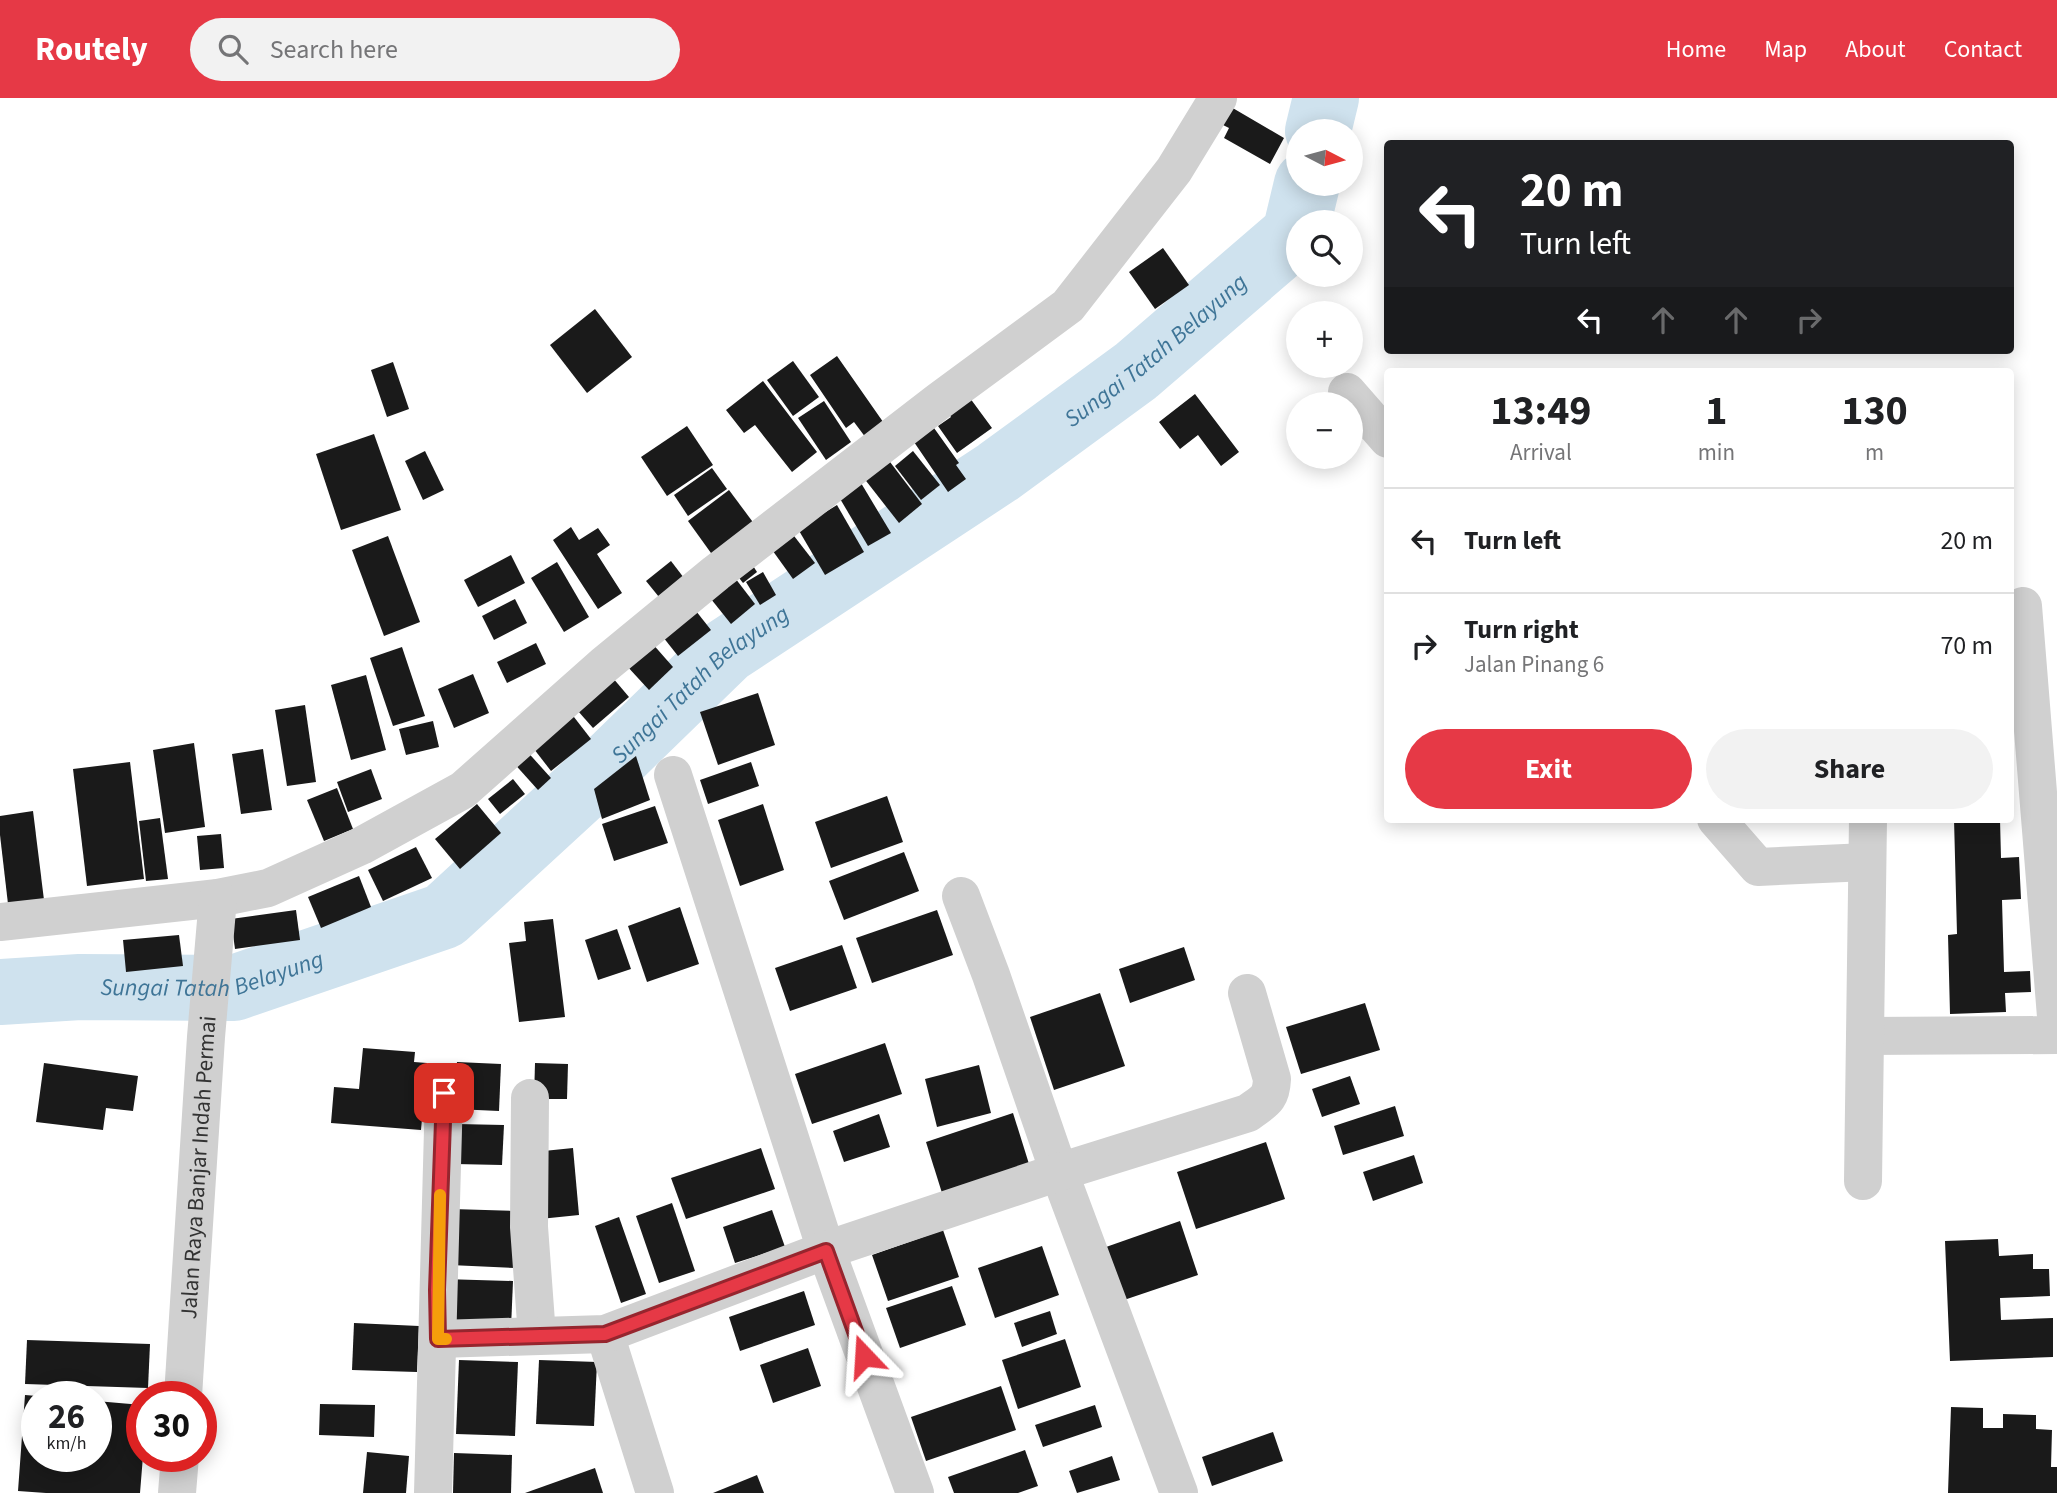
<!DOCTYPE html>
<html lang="en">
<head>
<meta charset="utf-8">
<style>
  body { margin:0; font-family:"Source Sans 3",sans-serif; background:#f2f2f2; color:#202124; height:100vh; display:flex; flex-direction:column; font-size:26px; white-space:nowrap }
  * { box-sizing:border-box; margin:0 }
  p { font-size:23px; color:#757577 }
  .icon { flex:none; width:38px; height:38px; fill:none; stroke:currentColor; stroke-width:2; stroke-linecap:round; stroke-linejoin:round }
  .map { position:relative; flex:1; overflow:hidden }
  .panel { position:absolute; left:1384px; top:270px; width:630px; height:455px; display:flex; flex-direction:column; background:#fff; border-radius:7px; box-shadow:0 4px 18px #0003 }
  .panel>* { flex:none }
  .guide { position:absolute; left:1384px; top:42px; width:630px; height:214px; border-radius:7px; box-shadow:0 4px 18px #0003; background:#202124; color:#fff; overflow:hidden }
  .needle { width:46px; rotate:96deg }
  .buttons { position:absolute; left:1286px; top:21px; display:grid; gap:14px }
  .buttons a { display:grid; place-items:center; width:77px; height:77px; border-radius:50%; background:#fff; box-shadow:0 4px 18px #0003; font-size:35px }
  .speed { position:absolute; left:21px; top:1283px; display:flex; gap:14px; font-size:35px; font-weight:700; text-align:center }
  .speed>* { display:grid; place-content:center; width:91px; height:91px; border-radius:50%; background:#fff; box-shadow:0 4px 18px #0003; line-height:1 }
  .speed small { font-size:18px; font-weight:400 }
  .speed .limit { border:10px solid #d22; background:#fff; color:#111 }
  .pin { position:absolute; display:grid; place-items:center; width:60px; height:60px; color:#fff; margin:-30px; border-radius:14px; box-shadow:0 4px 10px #0006 }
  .me { position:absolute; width:77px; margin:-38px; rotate:340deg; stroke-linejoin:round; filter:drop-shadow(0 0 5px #0008) }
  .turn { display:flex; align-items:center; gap:24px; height:147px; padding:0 21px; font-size:32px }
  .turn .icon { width:91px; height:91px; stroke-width:2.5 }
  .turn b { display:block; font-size:49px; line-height:60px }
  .lanes { display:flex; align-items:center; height:66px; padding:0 21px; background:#0003; justify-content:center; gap:35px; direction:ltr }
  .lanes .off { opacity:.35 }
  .eta { display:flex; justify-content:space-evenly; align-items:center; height:119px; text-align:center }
  .eta b { font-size:42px; font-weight:700; line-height:49px }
  .button { display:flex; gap:14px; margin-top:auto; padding:14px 21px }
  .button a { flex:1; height:80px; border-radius:42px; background:#e63946; color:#fff; font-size:28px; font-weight:700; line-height:80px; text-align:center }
  .button a+a { background:#f2f2f2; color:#202124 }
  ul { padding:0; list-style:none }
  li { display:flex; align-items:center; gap:21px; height:105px; padding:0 21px; border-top:2px solid #e0e0e0 }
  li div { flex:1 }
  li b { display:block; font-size:26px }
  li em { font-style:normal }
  header { display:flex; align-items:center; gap:42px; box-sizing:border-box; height:98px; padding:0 35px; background:#e63946; color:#fff }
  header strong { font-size:33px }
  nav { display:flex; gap:38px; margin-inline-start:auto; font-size:24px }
  .search { width:490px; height:63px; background:#f2f2f2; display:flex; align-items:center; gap:18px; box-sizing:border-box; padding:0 24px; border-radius:38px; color:#757577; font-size:26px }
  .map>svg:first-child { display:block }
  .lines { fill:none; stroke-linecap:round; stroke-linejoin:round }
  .river { stroke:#cfe2ee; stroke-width:66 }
  .building { fill:#1a1a1a }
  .street { stroke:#d0d0d0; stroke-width:38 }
  .route-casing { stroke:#96252e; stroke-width:18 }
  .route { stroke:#e63946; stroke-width:12 }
  .slow { stroke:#f59e0b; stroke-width:12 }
  .labels { text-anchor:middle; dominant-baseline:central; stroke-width:7; stroke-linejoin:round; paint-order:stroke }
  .street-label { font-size:23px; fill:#333; stroke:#fff }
  .water-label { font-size:24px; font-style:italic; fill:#3f7597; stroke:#fff }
</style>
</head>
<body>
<header>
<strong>Routely</strong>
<div class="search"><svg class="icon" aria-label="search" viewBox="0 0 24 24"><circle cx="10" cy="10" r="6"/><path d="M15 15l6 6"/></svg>Search here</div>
<nav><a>Home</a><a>Map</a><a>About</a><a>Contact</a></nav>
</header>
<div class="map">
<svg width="2057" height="1395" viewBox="0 0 2057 1395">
  <rect width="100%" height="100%" fill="#fff"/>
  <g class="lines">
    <g class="river">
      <polyline points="1318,33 1326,0"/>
      <path id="s1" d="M 0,894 L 80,889 L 234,890 L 444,818 L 617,659 L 726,553 L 998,374 L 1136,273 L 1295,136 L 1307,86"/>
    </g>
  </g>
  <g class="building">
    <polygon points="1231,9 1284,40 1270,66 1224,40 1229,30 1221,26"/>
    <polygon points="1163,150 1189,187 1155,211 1129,174"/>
    <polygon points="595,211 632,259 587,295 550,247"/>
    <polygon points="837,258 888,331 869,344 854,324 846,330 810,277"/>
    <polygon points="793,263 819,299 793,318 767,282"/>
    <polygon points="393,264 409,311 387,319 371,272"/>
    <polygon points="763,283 817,354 792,374 755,327 744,335 726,312"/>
    <polygon points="967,296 992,330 957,355 938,328 951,319 946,312"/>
    <polygon points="1195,296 1239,354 1221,368 1198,337 1180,351 1159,324"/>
    <polygon points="824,303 851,344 826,362 798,320"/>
    <polygon points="687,328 713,367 667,398 641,359"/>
    <polygon points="934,330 959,365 956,367 966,381 948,394 914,344"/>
    <polygon points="374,336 401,412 341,432 316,356"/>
    <polygon points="425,353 444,392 423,402 405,363"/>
    <polygon points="913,353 940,387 921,402 895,368"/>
    <polygon points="887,360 922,406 899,425 863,379"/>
    <polygon points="712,370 727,391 688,418 674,397"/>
    <polygon points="861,385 891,435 868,448 839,399"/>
    <polygon points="729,392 758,431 716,462 688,423"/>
    <polygon points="837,407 864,454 825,477 798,431"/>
    <polygon points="571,429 579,442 598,430 610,447 597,456 622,495 598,511 553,442"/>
    <polygon points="791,434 815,465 793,481 770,449"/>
    <polygon points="388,438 420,524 384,538 352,452"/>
    <polygon points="511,457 525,485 478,509 464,482"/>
    <polygon points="748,460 757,474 743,485 733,472"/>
    <polygon points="671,463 684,480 659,499 646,483"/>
    <polygon points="557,464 589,519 564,534 531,480"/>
    <polygon points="763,474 776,497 760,507 746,484"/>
    <polygon points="732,476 755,506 731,526 707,496"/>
    <polygon points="515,501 527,525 494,542 482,518"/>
    <polygon points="696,513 711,532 678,558 663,539"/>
    <polygon points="651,544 673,569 649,592 626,567"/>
    <polygon points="536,545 546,566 507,585 497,564"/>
    <polygon points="402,549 425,618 393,628 370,560"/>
    <polygon points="607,573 629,599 593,630 570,604"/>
    <polygon points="473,576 489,615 454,630 438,591"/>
    <polygon points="366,577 386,652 351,662 331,587"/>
    <polygon points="758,595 775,647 718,667 700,614"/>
    <polygon points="305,607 316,684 287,688 275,612"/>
    <polygon points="567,610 591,641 551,673 527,642"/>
    <polygon points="433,623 439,649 406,657 399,631"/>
    <polygon points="194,645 205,729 165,735 153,652"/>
    <polygon points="524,650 551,680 538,692 511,662"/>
    <polygon points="263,651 272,712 241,716 232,656"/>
    <polygon points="636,658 650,702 602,721 594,691"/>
    <polygon points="130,664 144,781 87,788 73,671"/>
    <polygon points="751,664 759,688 708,706 700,682"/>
    <polygon points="371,671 382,701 348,714 337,684"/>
    <polygon points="513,681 525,696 500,716 488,701"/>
    <polygon points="337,690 353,731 324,743 307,702"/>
    <polygon points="887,698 903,744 831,770 815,724"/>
    <polygon points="477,706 501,735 460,771 435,741"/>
    <polygon points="763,706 784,772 740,788 718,722"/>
    <polygon points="655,708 668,745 614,763 602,726"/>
    <polygon points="33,713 44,802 8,806 0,737 0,718"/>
    <polygon points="160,720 168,781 146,783 139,723"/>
    <polygon points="1954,721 2000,721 2001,760 2019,759 2021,801 2002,802 2004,874 2030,873 2031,894 2005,895 2006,914 1950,916 1948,837 1957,836"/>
    <polygon points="221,736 224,770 200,772 197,738"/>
    <polygon points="416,749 432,780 383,803 368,772"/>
    <polygon points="904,754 919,793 844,822 829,783"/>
    <polygon points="359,778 371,809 321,830 308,799"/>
    <polygon points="680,809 699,866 647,884 628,828"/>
    <polygon points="296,812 300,842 235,851 231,821"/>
    <polygon points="937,812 953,857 872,885 856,840"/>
    <polygon points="553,821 565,919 519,924 509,845 526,843 524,824"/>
    <polygon points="617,831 631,871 598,882 585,842"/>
    <polygon points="179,837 183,868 126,874 123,842"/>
    <polygon points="842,847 857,890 790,913 775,870"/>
    <polygon points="1184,849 1195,882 1130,905 1119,871"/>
    <polygon points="1100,895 1125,968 1054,992 1030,919"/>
    <polygon points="1365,905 1380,952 1301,976 1286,929"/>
    <polygon points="885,945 902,996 812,1026 795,976"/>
    <polygon points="363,950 415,954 414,964 427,965 421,1032 331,1025 334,989 359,991"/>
    <polygon points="457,964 501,966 499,1013 455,1011"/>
    <polygon points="44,965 138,978 133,1013 106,1010 103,1032 36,1024"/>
    <polygon points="535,965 568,966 567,1001 534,1001"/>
    <polygon points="979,967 991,1015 937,1029 925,981"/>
    <polygon points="1350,978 1360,1006 1322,1019 1312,991"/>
    <polygon points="1395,1008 1404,1038 1343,1057 1334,1028"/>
    <polygon points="1013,1015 1029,1066 942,1095 926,1044"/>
    <polygon points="879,1016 890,1049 844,1064 833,1033"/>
    <polygon points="457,1026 504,1027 502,1067 455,1066"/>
    <polygon points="1266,1044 1285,1101 1196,1131 1177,1074"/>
    <polygon points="573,1050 579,1117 540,1121 534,1054"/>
    <polygon points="761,1050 775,1091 686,1121 671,1080"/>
    <polygon points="1414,1057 1423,1085 1373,1103 1363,1074"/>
    <polygon points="672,1105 695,1173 659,1185 636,1118"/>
    <polygon points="452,1111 517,1113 515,1170 450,1167"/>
    <polygon points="772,1112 785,1149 735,1165 723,1129"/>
    <polygon points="619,1119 646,1196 621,1205 595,1128"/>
    <polygon points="1180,1123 1198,1177 1124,1202 1106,1149"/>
    <polygon points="943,1132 959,1179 888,1203 872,1157"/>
    <polygon points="1998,1141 1999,1158 2033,1156 2033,1171 2049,1171 2050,1198 2000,1200 2001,1222 2053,1220 2053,1259 1950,1263 1945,1143"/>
    <polygon points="1042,1148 1059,1197 995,1220 978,1170"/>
    <polygon points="443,1181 513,1183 511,1230 442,1227"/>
    <polygon points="952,1188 966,1227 900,1250 886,1210"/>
    <polygon points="804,1193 815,1227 740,1253 729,1219"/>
    <polygon points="1050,1213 1057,1236 1022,1249 1014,1225"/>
    <polygon points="354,1225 419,1228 417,1274 352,1272"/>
    <polygon points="1065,1241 1081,1289 1018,1311 1002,1262"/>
    <polygon points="27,1242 150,1246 148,1290 25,1286"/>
    <polygon points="808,1250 821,1288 773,1305 760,1267"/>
    <polygon points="459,1262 518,1264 515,1338 456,1336"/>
    <polygon points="539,1262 597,1264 594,1328 536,1326"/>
    <polygon points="1001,1288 1016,1332 926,1363 911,1319"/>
    <polygon points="25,1297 37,1298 37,1358 96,1358 96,1303 142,1307 143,1358 140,1395 46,1395 18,1393"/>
    <polygon points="320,1306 375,1307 374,1339 319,1337"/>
    <polygon points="1095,1307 1102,1329 1043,1349 1035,1327"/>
    <polygon points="1951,1309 1983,1310 1983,1330 2003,1330 2003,1316 2036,1317 2036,1331 2052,1332 2051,1369 2057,1369 2057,1395 1948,1395"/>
    <polygon points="1273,1334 1283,1363 1212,1388 1202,1359"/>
    <polygon points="1025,1352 1038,1388 1018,1395 954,1395 948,1379"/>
    <polygon points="367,1354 409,1358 406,1395 363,1395"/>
    <polygon points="454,1355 512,1357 511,1395 453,1395"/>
    <polygon points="1112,1358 1120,1382 1077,1395 1069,1373"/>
    <polygon points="595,1370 603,1395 525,1395"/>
    <polygon points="757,1377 764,1395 713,1395"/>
  </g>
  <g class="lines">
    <g class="street">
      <polyline points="1347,294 1388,341"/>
      <polyline points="2023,508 2057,931"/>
      <polyline points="673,677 826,1152 915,1395"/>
      <polyline points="1716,721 1758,769 1867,764"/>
      <polyline points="961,798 991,877 1059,1074 1179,1395"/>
      <polyline points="0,824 218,800 268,790 361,748 463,692 604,567 716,475 939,303 1068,208 1174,72 1218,0"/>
      <polyline points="1865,938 2057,937"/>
      <polyline points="530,1000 529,1129 537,1238"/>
      <polyline points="1863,1083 1868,721"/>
      <polyline points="605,1236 655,1395"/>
      <path d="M 438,1241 L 605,1236 L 826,1152 L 1059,1074 L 1248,1015 C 1264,1003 1271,1002 1272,981 L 1247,895"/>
      <path id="s2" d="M 183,1298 L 206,939 L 218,800"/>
      <polyline points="177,1395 180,1358"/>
      <polyline points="433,1395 444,995"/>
    </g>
  </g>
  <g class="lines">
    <g class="route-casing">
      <polyline id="route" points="444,995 437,1192 438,1241 605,1236 826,1153 864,1258"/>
    </g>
    <use href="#route" class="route"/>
    <polyline class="slow" points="440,1097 438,1241 446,1241"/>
  </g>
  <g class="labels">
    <g class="street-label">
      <text stroke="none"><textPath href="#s2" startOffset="229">Jalan Raya Banjar Indah Permai</textPath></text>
    </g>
    <g class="water-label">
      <text stroke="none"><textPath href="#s1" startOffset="1368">Sungai Tatah Belayung</textPath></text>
      <text stroke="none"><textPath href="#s1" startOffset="802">Sungai Tatah Belayung</textPath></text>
      <text stroke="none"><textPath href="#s1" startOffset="214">Sungai Tatah Belayung</textPath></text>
    </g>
  </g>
</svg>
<div class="buttons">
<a><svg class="needle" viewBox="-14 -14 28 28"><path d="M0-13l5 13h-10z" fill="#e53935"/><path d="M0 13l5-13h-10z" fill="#757577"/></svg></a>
<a><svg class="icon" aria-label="search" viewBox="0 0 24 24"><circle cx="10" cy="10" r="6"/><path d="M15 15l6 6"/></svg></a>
<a>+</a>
<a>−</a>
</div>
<div class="speed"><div>26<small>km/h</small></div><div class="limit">30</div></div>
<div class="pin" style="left:444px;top:995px;background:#d93025"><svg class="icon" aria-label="arrive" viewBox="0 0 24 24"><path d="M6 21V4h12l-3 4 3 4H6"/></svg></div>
<svg class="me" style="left:864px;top:1258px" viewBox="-20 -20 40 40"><path d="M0-17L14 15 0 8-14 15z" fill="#e63946" stroke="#fff" stroke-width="4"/></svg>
<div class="guide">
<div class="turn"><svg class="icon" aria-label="left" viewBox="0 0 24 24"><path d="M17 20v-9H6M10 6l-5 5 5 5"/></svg><div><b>20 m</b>Turn left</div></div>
<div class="lanes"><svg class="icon" aria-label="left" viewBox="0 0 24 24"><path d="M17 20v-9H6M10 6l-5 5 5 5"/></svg><svg class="icon off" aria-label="ahead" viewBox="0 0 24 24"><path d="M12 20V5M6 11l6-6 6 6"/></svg><svg class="icon off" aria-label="ahead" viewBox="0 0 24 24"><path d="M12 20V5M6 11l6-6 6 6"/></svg><svg class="icon off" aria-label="right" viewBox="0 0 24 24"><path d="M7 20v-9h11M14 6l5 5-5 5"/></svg></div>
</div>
<section class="panel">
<div class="eta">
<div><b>13:49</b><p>Arrival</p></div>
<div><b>1</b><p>min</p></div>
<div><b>130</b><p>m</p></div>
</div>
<ul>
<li><svg class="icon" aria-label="left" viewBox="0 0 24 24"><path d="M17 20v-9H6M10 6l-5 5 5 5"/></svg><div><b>Turn left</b></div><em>20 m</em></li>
<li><svg class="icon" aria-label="right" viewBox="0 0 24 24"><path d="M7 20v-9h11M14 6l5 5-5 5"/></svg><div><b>Turn right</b><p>Jalan Pinang 6</p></div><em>70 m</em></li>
</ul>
<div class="button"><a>Exit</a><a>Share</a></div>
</section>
</div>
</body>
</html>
